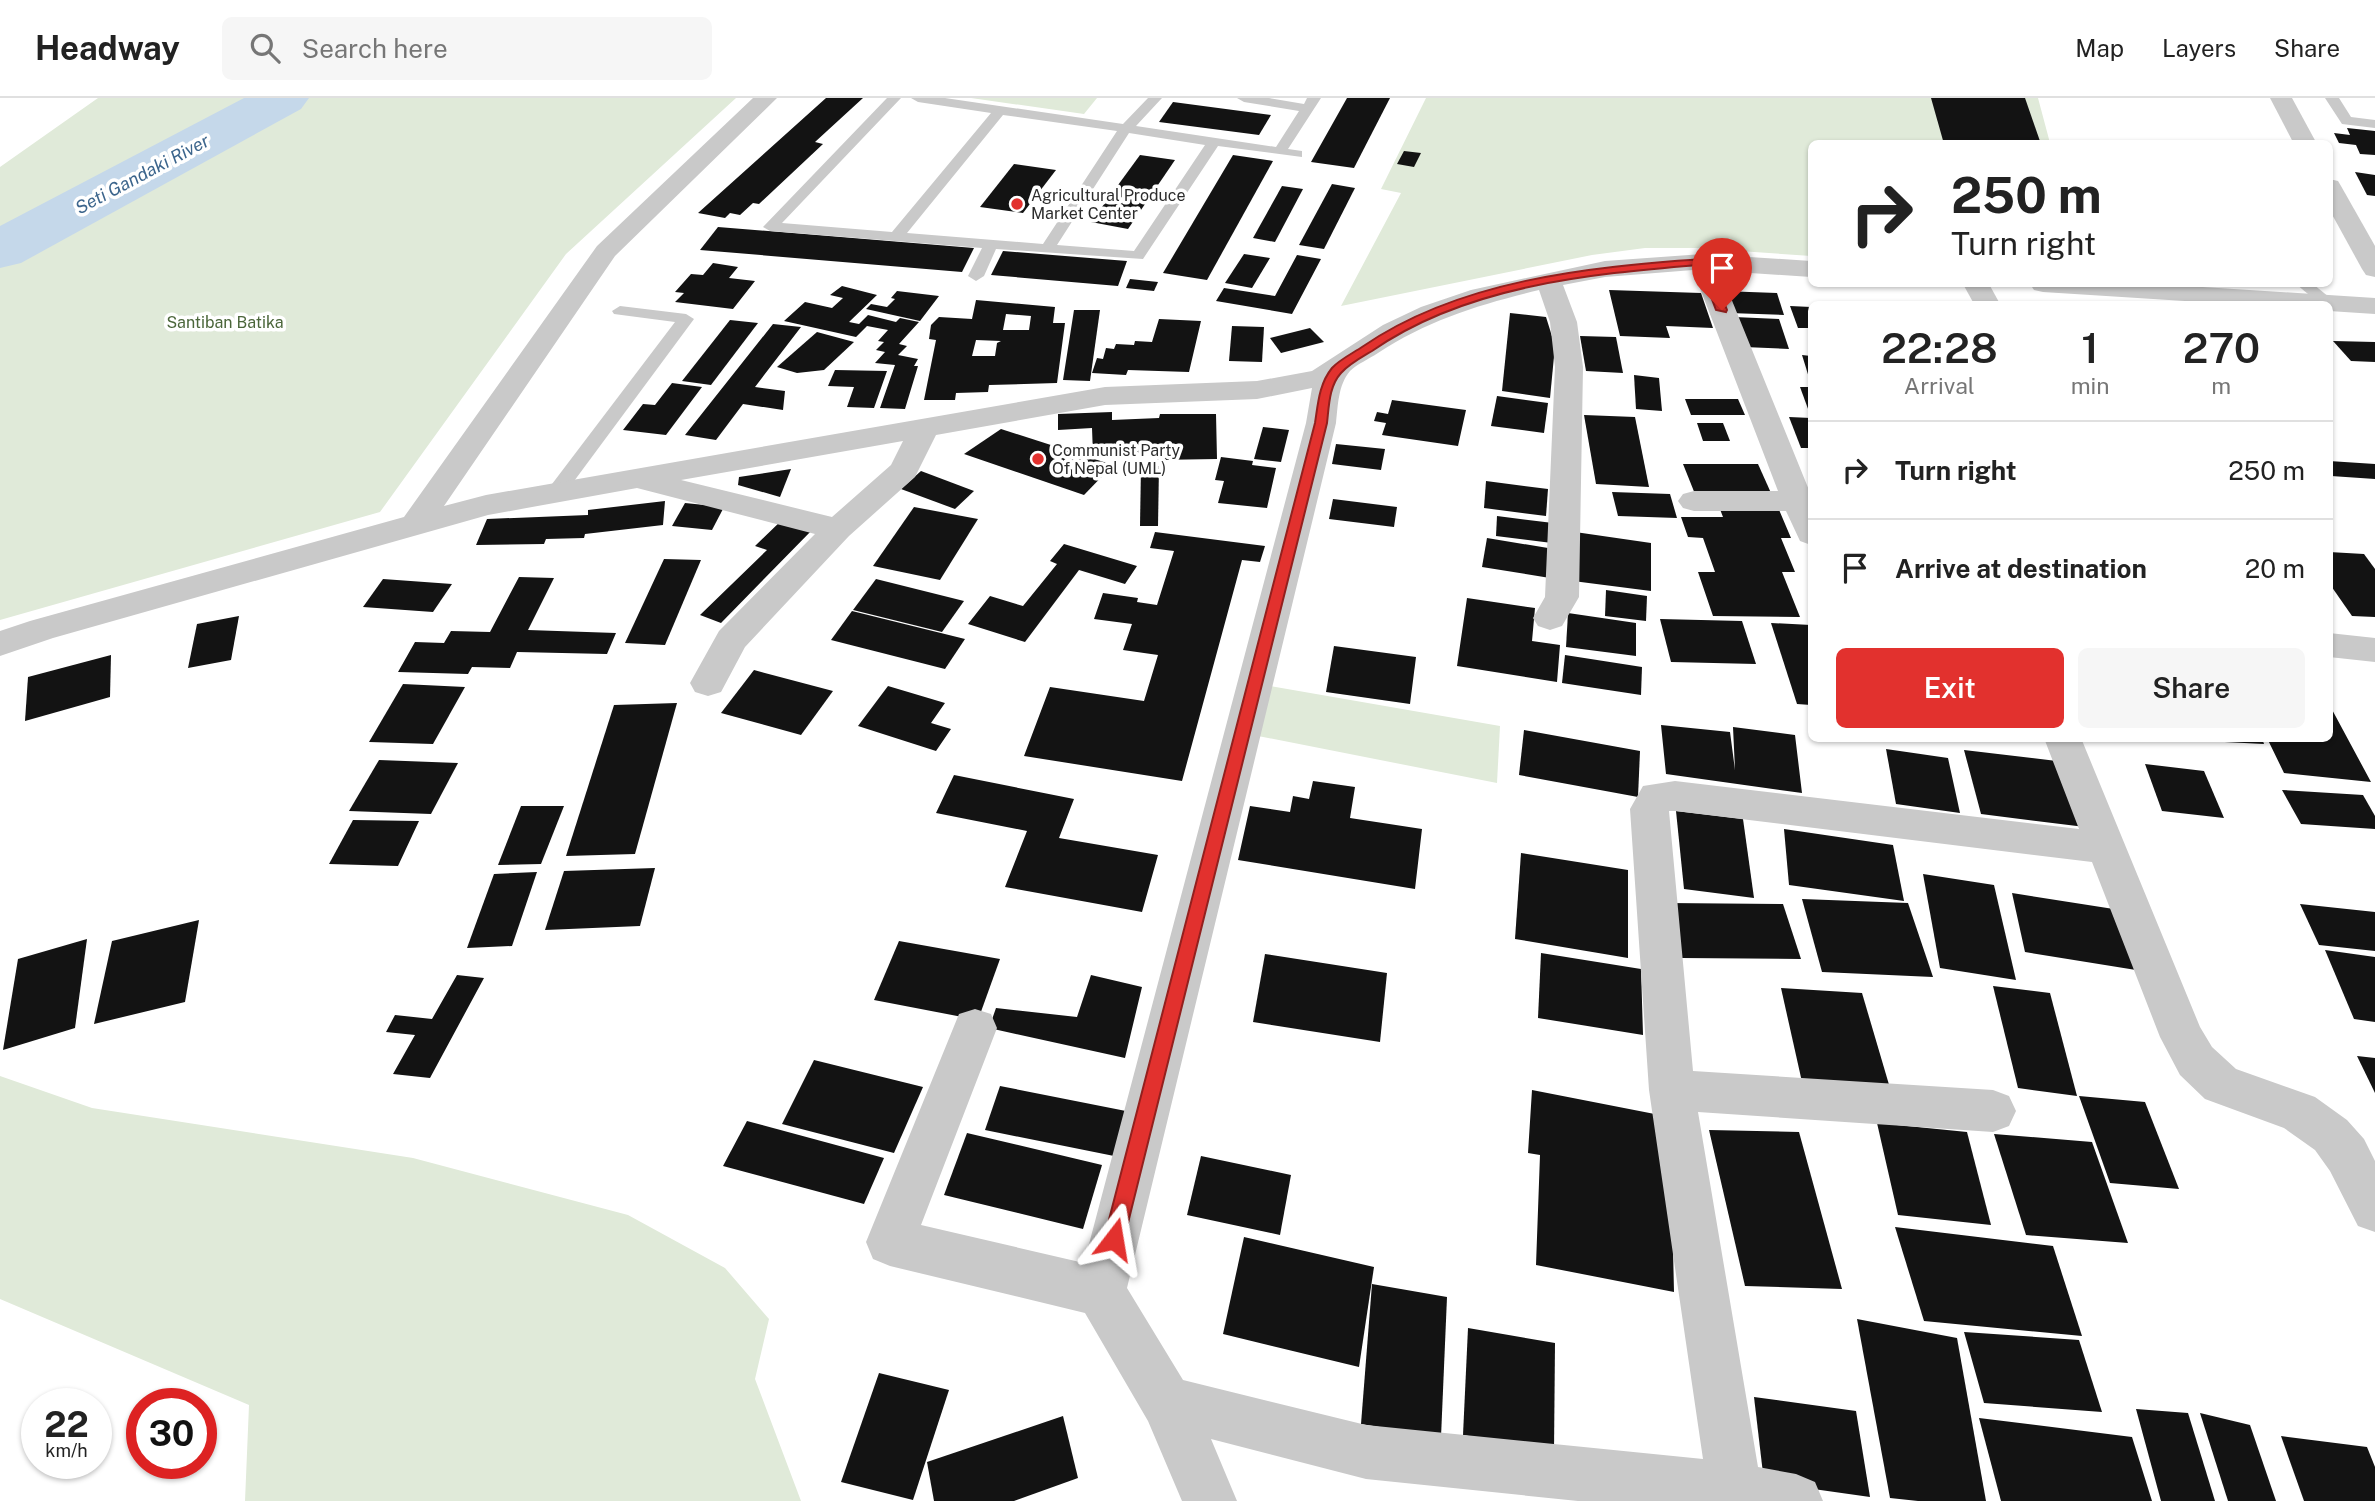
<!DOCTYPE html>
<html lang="en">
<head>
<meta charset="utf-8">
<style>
  body { margin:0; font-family:"Public Sans",sans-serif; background:#f6f6f6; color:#222; height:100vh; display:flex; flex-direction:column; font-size:26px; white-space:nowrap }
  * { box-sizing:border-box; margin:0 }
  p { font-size:23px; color:#767676 }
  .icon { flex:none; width:38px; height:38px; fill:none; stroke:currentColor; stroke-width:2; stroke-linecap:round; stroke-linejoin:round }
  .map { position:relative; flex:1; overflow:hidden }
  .panel { position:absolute; left:1808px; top:203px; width:525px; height:441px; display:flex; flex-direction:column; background:#fff; border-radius:10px; box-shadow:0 2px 5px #0004 }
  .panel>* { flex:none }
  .banner { position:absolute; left:1808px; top:42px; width:525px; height:147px; border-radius:10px; box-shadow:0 2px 5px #0004; background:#fff; color:#222; overflow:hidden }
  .speed { position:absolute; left:21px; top:1290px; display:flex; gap:14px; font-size:35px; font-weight:700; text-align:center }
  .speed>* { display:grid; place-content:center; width:91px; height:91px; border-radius:50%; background:#fff; box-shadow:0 2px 5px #0004; line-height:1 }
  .speed small { font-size:18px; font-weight:400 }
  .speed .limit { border:10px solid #d22; background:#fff; color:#111 }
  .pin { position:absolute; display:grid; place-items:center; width:60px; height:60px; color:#fff; margin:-72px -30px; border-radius:50% 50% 50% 0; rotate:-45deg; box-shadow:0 0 7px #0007 }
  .pin .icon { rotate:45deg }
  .me { position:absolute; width:77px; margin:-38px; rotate:14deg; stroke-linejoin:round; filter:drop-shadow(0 0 5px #0008) }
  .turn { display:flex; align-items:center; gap:24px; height:147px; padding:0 28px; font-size:32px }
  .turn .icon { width:91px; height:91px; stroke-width:2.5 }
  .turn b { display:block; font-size:49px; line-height:60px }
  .eta { display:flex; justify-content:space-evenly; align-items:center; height:119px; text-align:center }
  .eta b { font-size:42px; font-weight:600; line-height:49px }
  .primary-button { display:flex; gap:14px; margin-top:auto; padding:14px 28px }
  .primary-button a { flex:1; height:80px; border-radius:10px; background:#e2312e; color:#fff; font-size:28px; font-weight:600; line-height:80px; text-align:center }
  .primary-button a+a { background:#f6f6f6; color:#222 }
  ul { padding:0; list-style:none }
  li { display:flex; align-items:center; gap:21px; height:98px; padding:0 28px; border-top:2px solid #e0e0e0 }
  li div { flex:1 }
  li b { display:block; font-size:26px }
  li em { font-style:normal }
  header { display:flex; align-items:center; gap:42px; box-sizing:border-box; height:98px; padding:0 35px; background:#fff; border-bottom:2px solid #e0e0e0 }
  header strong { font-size:33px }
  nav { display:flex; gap:38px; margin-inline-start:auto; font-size:24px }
  .search { width:490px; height:63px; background:#f6f6f6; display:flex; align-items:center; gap:18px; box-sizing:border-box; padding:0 24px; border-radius:10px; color:#767676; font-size:26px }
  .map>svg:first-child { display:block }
  .green { fill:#e0ead9 }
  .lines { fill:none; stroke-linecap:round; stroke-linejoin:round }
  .river { fill:#c5d8ea; fill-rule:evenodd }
  .building { fill:#131313; fill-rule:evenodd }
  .service { fill:#c9c9c9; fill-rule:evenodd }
  .minor { fill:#c9c9c9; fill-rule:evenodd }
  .route { fill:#e2312e; stroke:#93201e; stroke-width:2 }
  .poi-dot { fill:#e2312e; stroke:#fff; stroke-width:2.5 }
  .labels { text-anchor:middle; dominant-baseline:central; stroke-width:7; stroke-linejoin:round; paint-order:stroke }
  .far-poi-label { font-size:16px; fill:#2c2c2c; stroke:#fff; text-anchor:start }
  .far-park-label { font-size:16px; fill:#4b663a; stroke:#fff }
  .far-water-label { font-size:18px; font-style:italic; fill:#3c658c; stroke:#fff }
</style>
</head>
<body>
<header>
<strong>Headway</strong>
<div class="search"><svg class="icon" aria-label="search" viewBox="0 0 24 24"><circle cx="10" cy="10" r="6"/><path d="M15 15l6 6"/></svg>Search here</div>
<nav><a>Map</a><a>Layers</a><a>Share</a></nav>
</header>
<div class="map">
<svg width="2375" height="1403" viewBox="0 0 2375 1403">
  <rect width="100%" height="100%" fill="#fff"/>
  <g class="green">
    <polygon points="98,0 736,0 566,156 380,414 0,522 0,69"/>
    <polygon points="971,0 1097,0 1084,16"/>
    <polygon points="1426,0 2038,0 2050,45 1811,46 1811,158 1695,150 1645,150 1592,157 1341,208 1401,95 1381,91"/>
    <polygon points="1270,588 1500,628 1497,685 1258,638"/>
    <polygon points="0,978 92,1010 413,1060 628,1117 725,1170 769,1221 755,1281 801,1403 245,1403 249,1307 0,1201"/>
  </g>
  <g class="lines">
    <polygon class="river" points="244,0 309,0 301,11 21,165 0,170 0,128"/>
  </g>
  <g class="building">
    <polygon points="826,0 863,0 815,44 823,46 759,106 753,105 740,117 730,115 725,120 698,115"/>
    <polygon points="1347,0 1390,0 1354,70 1311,64"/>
    <polygon points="1931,0 2025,0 2041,46 1944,46"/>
    <polygon points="1173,4 1271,17 1259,37 1159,24"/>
    <polygon points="2347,30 2375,33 2375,57 2360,56 2356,47 2339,45 2334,35 2350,37"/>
    <polygon points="1404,53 1421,55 1414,69 1397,66"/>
    <polygon points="1140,57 1175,62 1128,131 1091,124"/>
    <polygon points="1233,57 1273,63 1207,182 1163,175"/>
    <polygon points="1014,66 1056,72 1023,115 980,109"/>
    <polygon points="2355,74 2375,77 2375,98 2367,97"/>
    <polygon points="1332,86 1355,90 1324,151 1299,147"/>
    <polygon points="1282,88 1303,91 1275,144 1253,140"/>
    <polygon points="718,129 974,150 962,174 700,152"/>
    <polygon points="1003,153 1127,163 1118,188 991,177"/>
    <polygon points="1244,156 1270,160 1252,190 1225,185"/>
    <polygon points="1297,157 1321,161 1292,216 1216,203 1224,190 1275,198"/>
    <polygon points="713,165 738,169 729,180 755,183 733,211 675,204 684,195 675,194 691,176 703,177"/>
    <polygon points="1130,181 1158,184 1154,193 1126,190"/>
    <polygon points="842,188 877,197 849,224 859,226 868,217 896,224 900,220 919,224 899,246 907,248 898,257 918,261 914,268 918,268 905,311 880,310 895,267 875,265 885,254 876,252 884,244 878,243 888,232 867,228 856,239 784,223 805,204 832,210 843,200 830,197"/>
    <polygon points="1609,192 1701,195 1713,230 1666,228 1670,240 1620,238"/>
    <polygon points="897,193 939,198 920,223 866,211 871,206 887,209 895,201 891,200"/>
    <polygon points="1722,193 1777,195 1784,217 1729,215"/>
    <path d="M 976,202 L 1055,209 L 1053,225 L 1065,225 L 1057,285 L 989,287 L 988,294 L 956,295 L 955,302 L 924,302 L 936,242 L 929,241 L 931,227 L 939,219 L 972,221 ZM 1006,216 L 1031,218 L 1029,232 L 1003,232 ZM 976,242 L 1001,243 L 997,245 L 995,258 L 972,258 Z"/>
    <polygon points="1790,208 1811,209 1811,230 1798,230"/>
    <polygon points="1074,212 1100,212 1090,283 1063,282"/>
    <polygon points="1510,215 1546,219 1555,248 1550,300 1502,293"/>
    <polygon points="1734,219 1779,221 1789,251 1744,249"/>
    <polygon points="1159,221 1201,223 1189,274 1128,272 1126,277 1092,275 1097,260 1103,261 1106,250 1114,251 1116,246 1134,247 1135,243 1152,244"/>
    <polygon points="730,222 758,225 711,287 682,283"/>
    <polygon points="773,226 801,229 755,289 785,293 783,312 743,306 716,342 685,337"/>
    <polygon points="1232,228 1264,229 1262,264 1229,263"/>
    <polygon points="1310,230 1324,244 1281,255 1270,240"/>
    <polygon points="817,234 854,244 824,272 797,275 777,269"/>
    <polygon points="1580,238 1616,239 1623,275 1586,273"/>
    <polygon points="2333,243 2375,244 2375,264 2351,263"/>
    <polygon points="1802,257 1811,258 1811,286"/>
    <polygon points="835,272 887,273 874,310 847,309 854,289 828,288"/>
    <polygon points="1634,277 1659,280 1662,313 1636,311"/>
    <polygon points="672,285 702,289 666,337 623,332 643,306 655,307"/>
    <polygon points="1800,289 1811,289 1811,319"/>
    <polygon points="1497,298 1548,305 1544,335 1491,328"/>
    <polygon points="1685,301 1738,301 1745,317 1691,317"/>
    <polygon points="1392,302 1466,312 1458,348 1382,337 1386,325 1374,323 1377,314 1388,316"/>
    <polygon points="1112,314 1112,322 1159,320 1160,316 1216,316 1217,361 1157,362 1157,355 1093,357 1092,330 1058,332 1058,316"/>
    <polygon points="1584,317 1635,319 1649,389 1596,386"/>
    <polygon points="1789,319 1811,320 1811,350 1801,350"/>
    <polygon points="1697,325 1723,325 1730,343 1703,343"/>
    <polygon points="1263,329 1289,332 1281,364 1254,361"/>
    <polygon points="1001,331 1113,367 1084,397 964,356"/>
    <polygon points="1336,346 1385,351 1381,372 1332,366"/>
    <polygon points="1221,359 1253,363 1252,367 1276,370 1267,410 1218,405 1224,383 1215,382"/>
    <polygon points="2329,363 2375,366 2375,381 2331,378"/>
    <polygon points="1683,366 1758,366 1771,395 1695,396"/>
    <polygon points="1141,368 1159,368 1158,428 1140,428"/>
    <polygon points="791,371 780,399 738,387 739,379"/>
    <polygon points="921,373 974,393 955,411 901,391"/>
    <polygon points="1486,383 1548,391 1546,418 1484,410"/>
    <polygon points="1612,394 1670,396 1677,420 1618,418"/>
    <polygon points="1333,401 1397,409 1394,429 1329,421"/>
    <polygon points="665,403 663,427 585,436 584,440 546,441 544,446 476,447 487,421 588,417 588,412"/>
    <polygon points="685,405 724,409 712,432 672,428"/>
    <polygon points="1718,406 1777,407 1791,440 1781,440 1795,474 1782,474 1800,519 1713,518 1698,474 1715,474 1703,440 1688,439 1681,419 1723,419"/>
    <polygon points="914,409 978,421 940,482 873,468"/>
    <polygon points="1497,418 1553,425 1552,445 1496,438"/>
    <polygon points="784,420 814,430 721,525 700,517 767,452 755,448"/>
    <polygon points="1155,434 1265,448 1260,464 1242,462 1182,683 1024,658 1050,589 1144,603 1158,557 1123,552 1132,526 1094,521 1103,495 1138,500 1137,504 1157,507 1174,453 1150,450"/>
    <polygon points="1575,434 1651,445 1651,493 1573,483"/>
    <polygon points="1487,440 1554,451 1550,480 1482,469"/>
    <polygon points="1064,446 1137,468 1125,486 1079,472 1025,544 968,526 990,498 1023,508 1057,466 1050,463"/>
    <polygon points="2329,454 2364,456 2375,471 2375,519 2352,518 2329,485"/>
    <polygon points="664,461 701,462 665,547 625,545"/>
    <polygon points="519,479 554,480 528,532 616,535 607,556 517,554 510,570 472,569 468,576 398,574 415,544 444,545 451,533 490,534"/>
    <polygon points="383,481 452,486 433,514 363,509"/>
    <polygon points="876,481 964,503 942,534 853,512"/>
    <polygon points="1606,492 1647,498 1646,523 1605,518"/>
    <polygon points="1467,500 1535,510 1532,543 1560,547 1557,584 1457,568"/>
    <polygon points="852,513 965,541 945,571 831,542"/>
    <polygon points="1568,515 1636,525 1636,558 1566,549"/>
    <polygon points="239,518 231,562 188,570 197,526"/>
    <polygon points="1660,521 1742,523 1756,566 1671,564"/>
    <polygon points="1771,525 1811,527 1811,607 1797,606"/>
    <polygon points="1334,548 1416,559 1410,606 1326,594"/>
    <polygon points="111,557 110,599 25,623 28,579"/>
    <polygon points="1565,557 1642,569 1641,597 1562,585"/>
    <polygon points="754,572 833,593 801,637 721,615"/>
    <polygon points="403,586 465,589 433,646 369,644"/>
    <polygon points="888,588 945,605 931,625 951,631 936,653 858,628"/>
    <polygon points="677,605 635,756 566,758 614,607"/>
    <polygon points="2329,606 2371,684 2284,675 2267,640 2329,640"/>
    <polygon points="1661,627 1730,634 1735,672 1733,629 1795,637 1802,695 1666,676"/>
    <polygon points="1524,632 1640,653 1638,699 1519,677"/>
    <polygon points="2205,640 2262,640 2264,646 2205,643"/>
    <polygon points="1886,651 1948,660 1960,715 1896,706"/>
    <polygon points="1964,652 2065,664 2085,729 1981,716"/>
    <polygon points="379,662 458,665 431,716 349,713"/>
    <polygon points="2145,666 2204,673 2224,720 2162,713"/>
    <polygon points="954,677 1074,701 1059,740 1158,757 1142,814 1005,789 1027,733 936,715"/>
    <polygon points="1313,683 1355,689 1350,720 1422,731 1415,791 1238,762 1250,708 1290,714 1293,698 1309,701"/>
    <polygon points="2282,692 2363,697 2375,718 2375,731 2301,726"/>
    <polygon points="521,708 564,708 541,766 498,767"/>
    <polygon points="1676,713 1743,721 1754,800 1684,791"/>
    <polygon points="353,722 419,723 398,768 329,766"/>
    <polygon points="1784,731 1893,747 1904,803 1789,787"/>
    <polygon points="1521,755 1628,772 1628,860 1515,841"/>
    <polygon points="655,770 640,828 545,832 564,773"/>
    <polygon points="537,774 512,848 467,850 494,776"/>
    <polygon points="1923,776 1994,787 2016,882 1940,870"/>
    <polygon points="2012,795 2120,812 2136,872 2025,854"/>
    <polygon points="1802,801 1908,805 1933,879 1822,874"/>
    <polygon points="1666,805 1783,806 1801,861 1681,860"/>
    <polygon points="2300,806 2375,814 2375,853 2319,847"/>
    <polygon points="199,822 185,904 94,926 112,843"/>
    <polygon points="87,841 75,930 3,952 18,861"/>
    <polygon points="899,843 1000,861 978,922 874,902"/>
    <polygon points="2325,852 2375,859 2375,924 2354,921"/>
    <polygon points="1541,855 1641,871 1643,937 1538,920"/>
    <polygon points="1265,856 1387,875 1380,944 1253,924"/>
    <polygon points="457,877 484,880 430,980 393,976 415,937 386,934 395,917 432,921"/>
    <polygon points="1091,877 1142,889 1125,960 989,930 996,910 1077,919"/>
    <polygon points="1993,888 2050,895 2077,998 2018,990"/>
    <polygon points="1781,890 1862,895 1890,990 1802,984"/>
    <polygon points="2357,958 2375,960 2375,995"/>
    <polygon points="814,962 923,989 894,1055 782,1026"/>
    <polygon points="1000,988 1136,1015 1124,1060 985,1032"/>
    <polygon points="1532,992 1670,1019 1674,1194 1536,1167 1540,1057 1528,1055"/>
    <polygon points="2079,998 2145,1004 2179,1091 2110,1085"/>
    <polygon points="747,1023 884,1060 864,1106 723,1068"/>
    <polygon points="1877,1025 1967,1034 1991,1127 1898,1117"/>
    <polygon points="1709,1032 1799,1034 1842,1191 1745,1188"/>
    <polygon points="967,1035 1102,1067 1083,1131 944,1097"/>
    <polygon points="1994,1036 2092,1044 2128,1145 2026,1137"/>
    <polygon points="1201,1058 1291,1077 1280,1137 1187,1117"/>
    <polygon points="1895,1129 2053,1148 2082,1238 1924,1223"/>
    <polygon points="1244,1139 1374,1169 1359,1269 1223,1236"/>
    <polygon points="1372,1186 1447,1199 1441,1339 1361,1326"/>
    <polygon points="1857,1221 1957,1240 1986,1403 1918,1403 1890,1400"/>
    <polygon points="1468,1230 1555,1245 1554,1353 1463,1337"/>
    <polygon points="1964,1234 2079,1242 2102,1314 1984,1305"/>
    <polygon points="879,1275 949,1292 913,1402 841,1384"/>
    <polygon points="1754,1299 1856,1313 1870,1399 1764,1384"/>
    <polygon points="2136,1311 2188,1315 2215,1403 2161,1403"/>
    <polygon points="2200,1315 2250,1327 2276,1403 2228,1403"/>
    <polygon points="1063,1318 1078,1380 1014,1403 934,1403 927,1364"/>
    <polygon points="1979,1320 2132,1339 2152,1403 2001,1403"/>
    <polygon points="2281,1338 2367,1349 2375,1369 2375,1403 2304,1403"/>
  </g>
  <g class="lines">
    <g class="service">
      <path d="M 887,0 L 901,0 L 782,125 L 892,134 L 991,15 L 918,4 L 911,0 L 945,0 L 1123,26 L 1148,0 L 1162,0 L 1136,28 L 1276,49 L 1299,13 L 1244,4 L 1237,0 L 1269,0 L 1304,6 L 1307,0 L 1321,0 L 1288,51 L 1302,53 L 1302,59 L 1218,48 L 1143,161 L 996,151 L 984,178 L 976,183 L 968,178 L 982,150 L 770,133 L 763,129 ZM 1003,17 L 1117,33 L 1043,146 L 907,135 ZM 1129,35 L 1205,47 L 1134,153 L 1057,147 Z"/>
      <polygon points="2325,0 2339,0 2351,19 2375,22 2375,30 2342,26"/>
      <polygon points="2296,186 2313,186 2335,204 2329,208 2320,206"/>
      <polygon points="620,208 686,216 694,221 563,398 549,398 547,394 549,390 675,224 614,216 612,213"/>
    </g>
    <g class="minor">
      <path d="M 753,0 L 777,0 L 615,158 L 444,408 L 486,397 L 1105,289 L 1257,283 L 1312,273 L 1383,227 L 1421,209 L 1471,192 L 1605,163 L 1703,156 L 1811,163 L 1811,179 L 1720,173 L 1811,397 L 1811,447 L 1800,443 L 1786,413 L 1694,413 L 1683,410 L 1678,403 L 1683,396 L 1694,393 L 1778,393 L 1693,172 L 1605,179 L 1563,187 L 1577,224 L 1583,269 L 1579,499 L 1562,528 L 1550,532 L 1538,528 L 1533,520 L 1545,499 L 1555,269 L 1550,224 L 1539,192 C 1481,206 1428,222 1378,255 C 1369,261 1357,266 1350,273 C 1338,287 1338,308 1336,325 L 1127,1190 L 1183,1282 L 1366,1327 L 1703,1361 L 1649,992 L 1630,711 L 1643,688 L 1675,683 L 2079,731 L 2044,640 L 2081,640 L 2200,929 L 2212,949 L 2236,971 L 2315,999 L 2347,1022 L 2364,1041 L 2375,1063 L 2375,1134 L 2358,1128 L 2330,1073 L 2315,1052 L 2284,1030 L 2205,1001 L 2180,977 L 2160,939 L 2092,764 L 1675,713 L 1669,713 L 1693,973 L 1993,992 L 2009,998 L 2016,1013 L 2009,1028 L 1993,1034 L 1698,1014 L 1758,1369 L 1796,1376 L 1815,1384 L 1823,1403 L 1578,1403 L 1366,1381 L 1211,1341 L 1237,1403 L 1182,1403 L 1148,1323 L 1085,1215 L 890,1168 L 873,1161 L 866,1144 L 959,916 L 975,911 L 991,916 L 997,930 L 921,1127 L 1084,1165 L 1306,325 L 1312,290 L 1257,301 L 1105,307 L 936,337 L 915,379 L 849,438 L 745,549 L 721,594 L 708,598 L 695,594 L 690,585 L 719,533 L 815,436 L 637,390 L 488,417 L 53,540 L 0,558 L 0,533 L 30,523 L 404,419 L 597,148 ZM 903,343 L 891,367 L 832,419 L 681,382 Z"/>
      <polygon points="2270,0 2292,0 2317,46 2294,46"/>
      <polygon points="2329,81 2338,83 2341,88 2375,148 2375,179 2366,177 2362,171 2329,111"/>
      <polygon points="1963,186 1989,186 2000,206 1974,206"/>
      <polygon points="2030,186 2156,186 2375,200 2375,216 2329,213 2329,206 2232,206 2043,194 2034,192"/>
      <polygon points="2329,535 2375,540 2375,564 2329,559"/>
    </g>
  </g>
  <path class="route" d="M 1703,161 L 1708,164 L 1727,212 L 1726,214 L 1716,212 L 1699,167 C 1588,176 1465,188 1372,253 C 1362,259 1349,266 1341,275 C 1329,288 1329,308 1327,325 L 1124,1141 L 1121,1148 L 1114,1151 L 1107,1148 L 1104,1141 L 1315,325 C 1318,306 1319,286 1332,270 C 1339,262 1353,255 1362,249 C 1459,182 1588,169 1703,161 Z"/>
  <g class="poi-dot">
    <circle cx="1017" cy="106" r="7"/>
    <circle cx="1038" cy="361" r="7"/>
  </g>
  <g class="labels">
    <g class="far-poi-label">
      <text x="1031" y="97">Agricultural Produce<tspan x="1031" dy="18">Market Center</tspan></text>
      <text x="1052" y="352">Communist Party<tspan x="1052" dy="18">Of Nepal (UML)</tspan></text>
    </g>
    <g class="far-park-label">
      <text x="225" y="224">Santiban Batika</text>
    </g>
    <g class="far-water-label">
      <text transform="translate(142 76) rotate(-28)">Seti Gandaki River</text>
    </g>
  </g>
</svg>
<div class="speed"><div>22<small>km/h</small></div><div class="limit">30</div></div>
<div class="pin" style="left:1722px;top:212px;background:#d93025"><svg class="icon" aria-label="arrive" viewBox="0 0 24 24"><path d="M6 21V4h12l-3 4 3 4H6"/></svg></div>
<svg class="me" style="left:1114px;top:1141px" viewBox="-20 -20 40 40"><path d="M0-17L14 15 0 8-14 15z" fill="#e2312e" stroke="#fff" stroke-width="4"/></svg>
<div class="banner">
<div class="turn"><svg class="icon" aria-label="right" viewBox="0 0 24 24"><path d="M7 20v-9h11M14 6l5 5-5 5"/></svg><div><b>250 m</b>Turn right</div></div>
</div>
<section class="panel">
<div class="eta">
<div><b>22:28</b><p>Arrival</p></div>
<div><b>1</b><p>min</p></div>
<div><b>270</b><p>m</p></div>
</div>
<ul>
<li><svg class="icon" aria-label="right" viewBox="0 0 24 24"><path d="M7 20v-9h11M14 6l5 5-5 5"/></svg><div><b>Turn right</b></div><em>250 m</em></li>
<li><svg class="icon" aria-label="arrive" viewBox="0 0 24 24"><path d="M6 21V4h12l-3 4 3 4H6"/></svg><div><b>Arrive at destination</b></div><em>20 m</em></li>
</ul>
<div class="primary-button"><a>Exit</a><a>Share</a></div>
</section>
</div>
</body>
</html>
